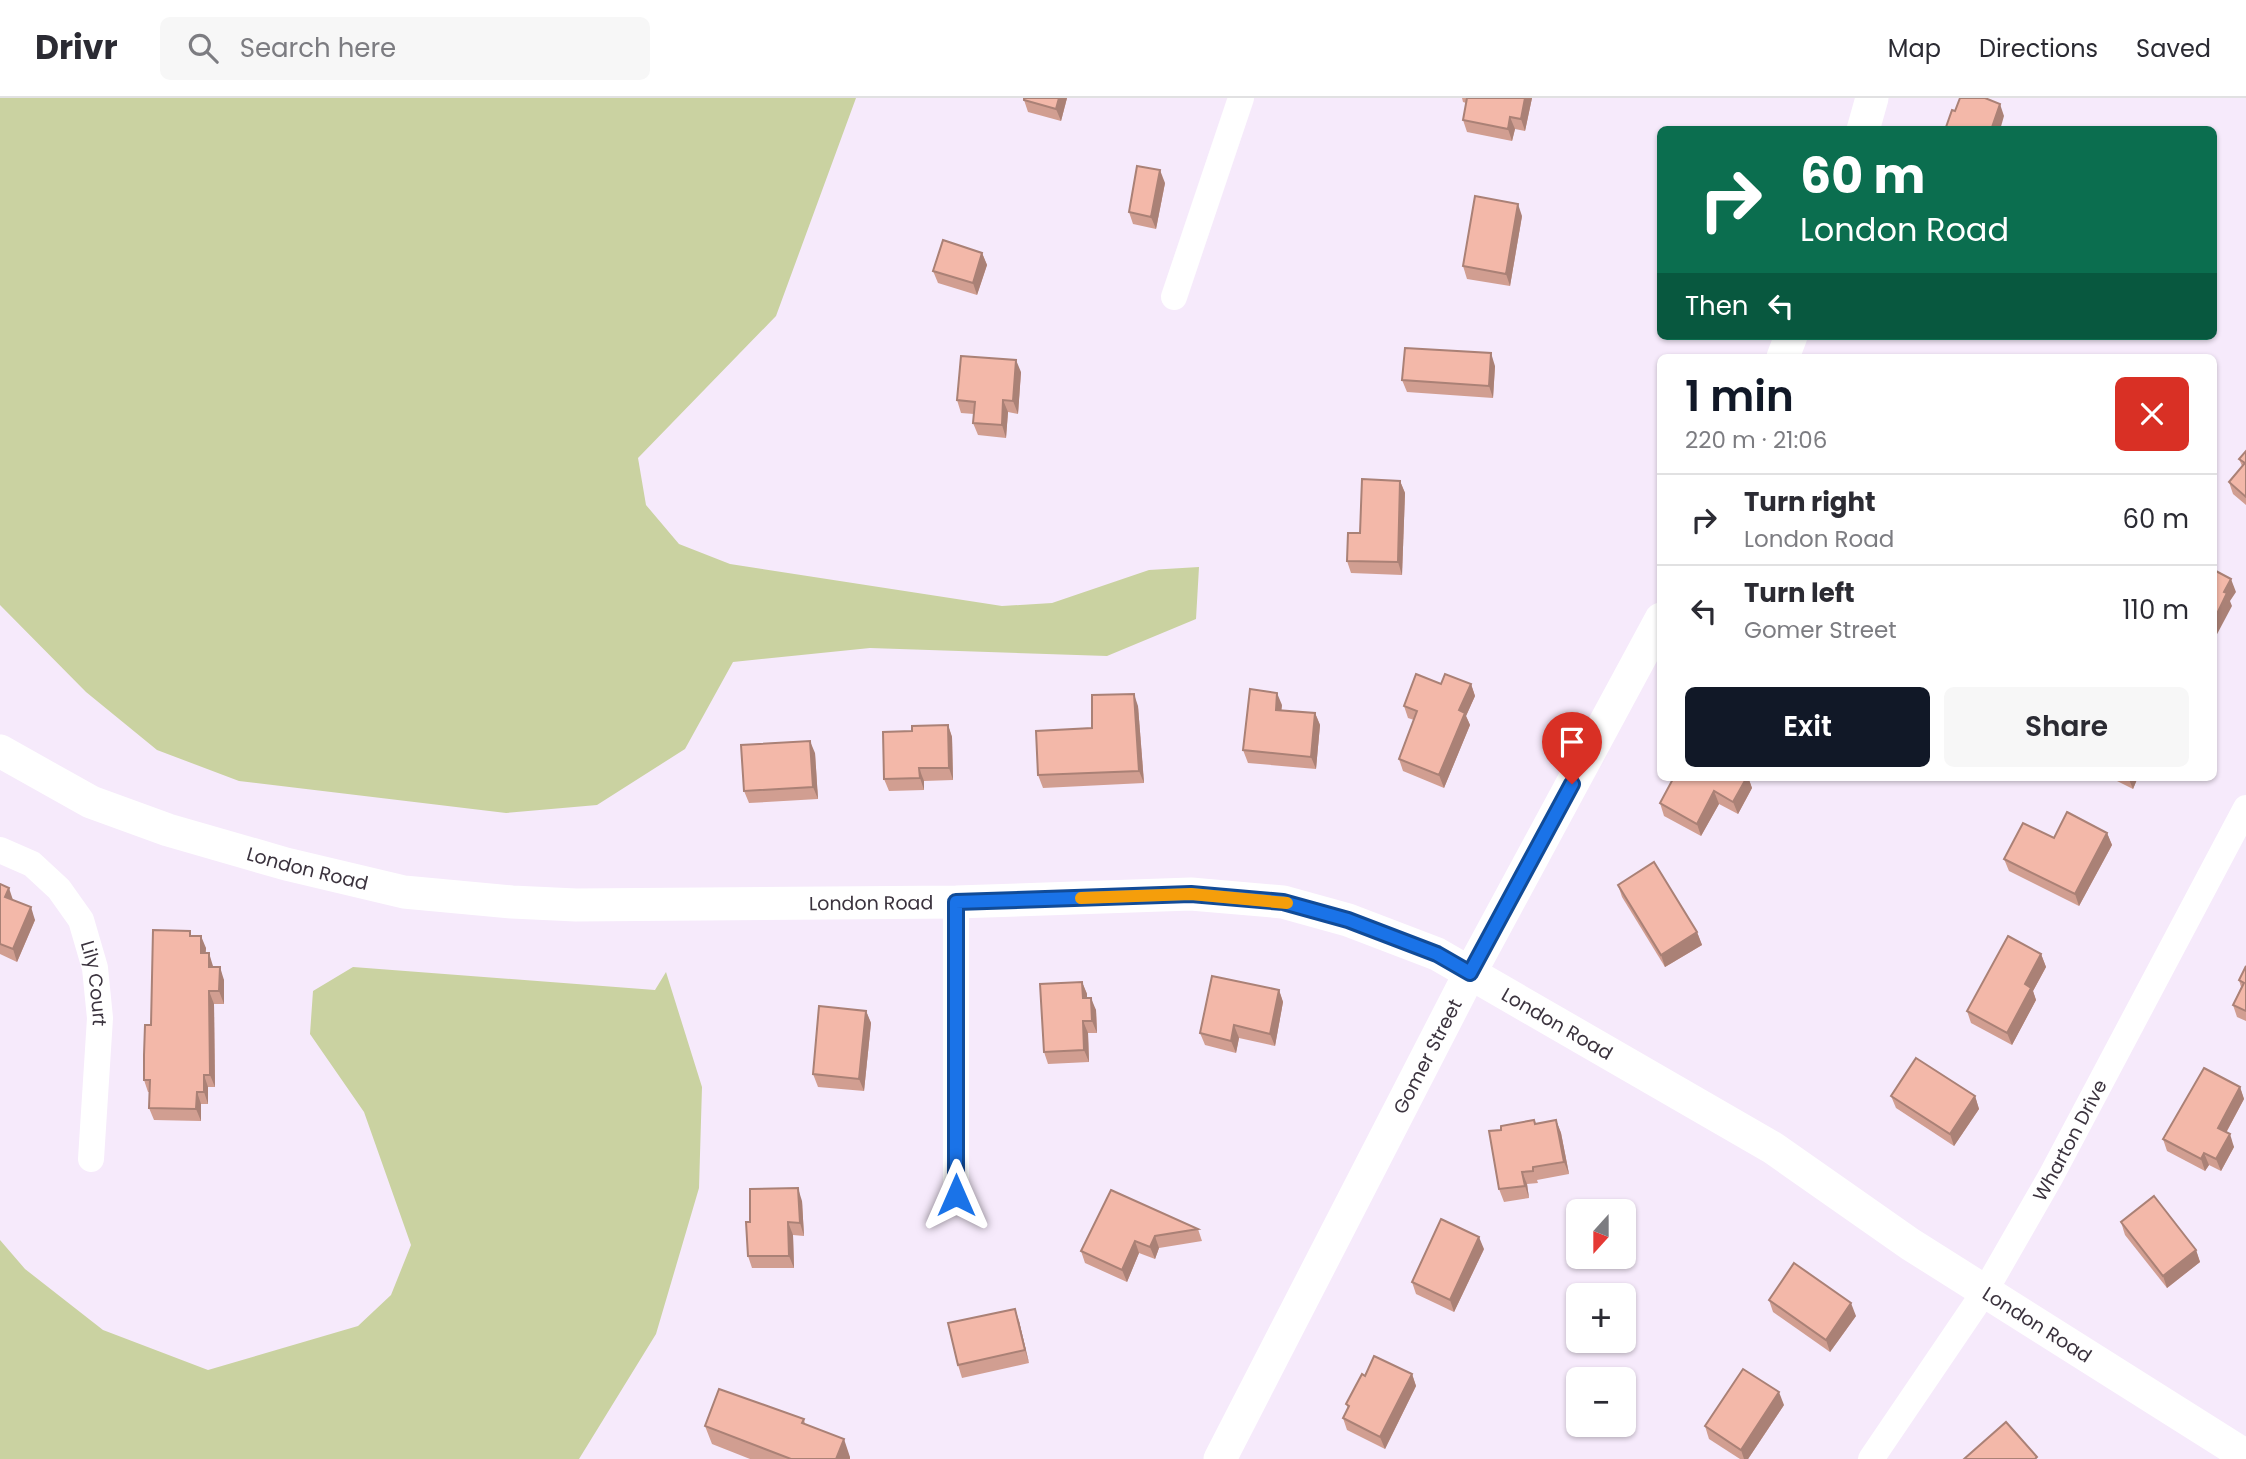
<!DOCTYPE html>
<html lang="en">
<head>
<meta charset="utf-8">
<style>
  body { margin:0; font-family:Poppins,sans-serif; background:#f7f7f7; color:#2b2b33; height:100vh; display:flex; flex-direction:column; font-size:26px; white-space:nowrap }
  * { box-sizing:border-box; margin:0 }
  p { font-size:23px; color:#7c7c81 }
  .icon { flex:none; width:38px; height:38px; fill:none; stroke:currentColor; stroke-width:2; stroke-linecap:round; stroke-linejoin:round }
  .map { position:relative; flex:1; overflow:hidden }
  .drawer { position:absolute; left:1657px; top:256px; width:560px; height:427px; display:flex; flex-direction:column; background:#fff; border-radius:10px; box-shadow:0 2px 5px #0004 }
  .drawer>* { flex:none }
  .top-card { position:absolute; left:1657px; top:28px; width:560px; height:214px; border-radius:10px; box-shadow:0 2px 5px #0004; background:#0b6e4f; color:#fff; overflow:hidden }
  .needle { width:46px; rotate:201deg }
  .fabs { position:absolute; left:1566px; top:1101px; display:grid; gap:14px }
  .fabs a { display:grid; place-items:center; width:70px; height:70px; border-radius:10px; background:#fff; box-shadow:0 2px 5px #0004; font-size:35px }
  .pin { position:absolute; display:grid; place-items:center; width:60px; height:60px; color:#fff; margin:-72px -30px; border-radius:50% 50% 50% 0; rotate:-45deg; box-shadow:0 0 7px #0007 }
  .pin .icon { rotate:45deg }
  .me { position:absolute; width:77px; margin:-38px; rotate:0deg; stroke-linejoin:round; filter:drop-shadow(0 0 5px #0008) }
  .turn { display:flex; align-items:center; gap:24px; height:147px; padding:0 28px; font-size:32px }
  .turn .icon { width:91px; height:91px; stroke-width:2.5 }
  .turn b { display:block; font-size:49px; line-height:60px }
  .then { display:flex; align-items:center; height:66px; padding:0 28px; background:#0003; gap:14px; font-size:26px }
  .round { display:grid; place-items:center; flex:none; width:74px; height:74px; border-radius:10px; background:#f7f7f7 }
  .head { display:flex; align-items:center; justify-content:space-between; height:119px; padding:0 28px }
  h1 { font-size:42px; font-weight:600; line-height:52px; color:#111827 }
  .button { display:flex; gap:14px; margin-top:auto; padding:14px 28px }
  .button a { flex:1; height:80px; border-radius:10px; background:#111827; color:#fff; font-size:28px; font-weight:600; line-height:80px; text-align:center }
  .button a+a { background:#f7f7f7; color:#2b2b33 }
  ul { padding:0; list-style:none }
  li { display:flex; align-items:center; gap:21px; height:91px; padding:0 28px; border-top:2px solid #e1e1e2 }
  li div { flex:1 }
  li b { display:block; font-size:26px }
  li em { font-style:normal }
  header { display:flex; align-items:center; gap:42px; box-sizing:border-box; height:98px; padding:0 35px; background:#fff; border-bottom:2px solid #e1e1e2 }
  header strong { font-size:33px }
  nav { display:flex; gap:38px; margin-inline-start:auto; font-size:24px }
  .search { width:490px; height:63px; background:#f7f7f7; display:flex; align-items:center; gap:18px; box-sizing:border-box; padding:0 24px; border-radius:10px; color:#7c7c81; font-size:26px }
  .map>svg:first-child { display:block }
  .green { fill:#cad2a1 }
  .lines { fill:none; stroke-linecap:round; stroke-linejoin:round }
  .minor { stroke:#fff; stroke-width:26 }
  .tertiary { stroke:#fff; stroke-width:33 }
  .wall { fill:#d19e91 }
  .shaded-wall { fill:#aa8176 }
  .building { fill:#f3b8a9; stroke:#aa8176; stroke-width:2 }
  .route-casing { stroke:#114b97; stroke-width:18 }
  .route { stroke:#1a73e8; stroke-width:12 }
  .slow { stroke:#f59e0b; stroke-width:12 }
  .labels { text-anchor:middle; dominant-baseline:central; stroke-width:5; stroke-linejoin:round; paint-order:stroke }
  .street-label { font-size:19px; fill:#3b333e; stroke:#f6eafb }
</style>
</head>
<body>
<header>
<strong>Drivr</strong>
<div class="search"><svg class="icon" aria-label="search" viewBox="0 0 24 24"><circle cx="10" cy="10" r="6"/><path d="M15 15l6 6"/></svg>Search here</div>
<nav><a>Map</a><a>Directions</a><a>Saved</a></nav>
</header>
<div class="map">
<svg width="2246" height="1361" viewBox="0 0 2246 1361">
  <rect width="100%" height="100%" fill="#f6eafb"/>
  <g class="green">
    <polygon points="0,0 856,0 776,218 638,360 646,407 679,446 730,466 1002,508 1052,505 1149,472 1199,469 1196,521 1107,558 870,550 733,564 685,651 597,707 506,715 239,683 157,652 86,594 0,507"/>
    <polygon points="353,869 655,892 666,874 702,989 699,1090 656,1236 579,1361 0,1361 0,1142 25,1171 103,1232 208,1272 358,1228 391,1197 411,1147 364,1014 310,936 313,893"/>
  </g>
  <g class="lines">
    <g class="minor">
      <polyline points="1174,199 1241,0"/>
      <path id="s1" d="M 0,752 L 32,766 L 59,791 L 81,822 L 95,870 L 100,920 L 91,1061"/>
      <polyline points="956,804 956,1096"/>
      <path id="s2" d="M 1871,1361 L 1985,1193 L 2051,1078 L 2246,710"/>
    </g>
    <g class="tertiary">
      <polyline points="1863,32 1872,0"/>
      <polyline points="1783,259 1791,238"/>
      <path id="s3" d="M 0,653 L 91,704 L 168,732 L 286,766 L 404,794 L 512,804 L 576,807 L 956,804 L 1191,796 L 1283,804 L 1348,822 L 1437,856 L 1773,1050 L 1910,1146 L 2246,1358"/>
      <path id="s4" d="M 1220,1361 L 1470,875 L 1661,521"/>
    </g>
  </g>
  <g class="wall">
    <polygon points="1024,0 1067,0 1061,23 1028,14 1024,2"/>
    <polygon points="1462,0 1532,0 1525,33 1515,31 1512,43 1467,34 1463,22 1466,5 1463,4"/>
    <polygon points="1165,85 1156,131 1133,126 1129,114"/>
    <polygon points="1522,118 1510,188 1467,181 1463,168"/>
    <polygon points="982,155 987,167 977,197 938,185 933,173"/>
    <polygon points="1495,268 1493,300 1407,294 1402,282"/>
    <polygon points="1021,274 1018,316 1008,314 1006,340 978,337 973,325 974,316 961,315 957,302"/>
    <polygon points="2246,353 2246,407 2233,396 2229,384 2242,368 2239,361"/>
    <polygon points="1400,383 1405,395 1402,477 1351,475 1347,463 1360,435"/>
    <polygon points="1441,586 1471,586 1475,598 1466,618 1470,627 1444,690 1403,673 1399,661 1414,622 1408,620 1404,608"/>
    <polygon points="1282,607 1281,613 1315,615 1320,627 1316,671 1248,665 1243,652"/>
    <polygon points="1138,608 1144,685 1043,690 1038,677 1092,630"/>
    <polygon points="948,627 952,639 953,682 924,683 924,692 889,693 884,681 912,633"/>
    <polygon points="815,655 818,701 749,705 744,693"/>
    <polygon points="1674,679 1748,679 1752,690 1738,716 1719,706 1701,738 1664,718 1660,705"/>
    <polygon points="2109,679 2138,679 2133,691"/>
    <polygon points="2107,735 2112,747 2079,808 2009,773 2004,761 2054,740"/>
    <polygon points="0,786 13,802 35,822 17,864 0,856"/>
    <polygon points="1618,787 1697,834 1702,847 1665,869 1622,799"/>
    <polygon points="192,838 206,850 205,855 213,869 224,882 224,906 214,906 215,989 208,989 208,1006 201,1006 201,1023 154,1022 149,1010 149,994 148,994 144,982"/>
    <polygon points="2041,856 2046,869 2033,893 2036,902 2012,947 1971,925 1967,913"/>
    <polygon points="2246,868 2246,923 2237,919 2233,907 2241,889 2239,882"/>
    <polygon points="1082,884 1087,896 1087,900 1096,912 1097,935 1088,935 1089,964 1048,966 1044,954"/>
    <polygon points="1279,892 1283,904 1275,948 1239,940 1236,955 1205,947 1200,935"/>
    <polygon points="866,913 871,925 864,993 818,989 813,976"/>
    <polygon points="2240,989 2244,1001 2226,1035 2234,1049 2221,1073 2209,1067 2205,1073 2167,1053 2163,1041"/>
    <polygon points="1891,998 1975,998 1979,1011 1954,1048 1896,1010"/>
    <polygon points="1556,1022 1561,1035 1569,1076 1537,1082 1538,1085 1527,1086 1529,1100 1504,1104 1499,1091 1536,1026"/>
    <polygon points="1111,1092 1198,1131 1202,1143 1159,1150 1155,1161 1139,1155 1127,1184 1085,1165 1081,1153"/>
    <polygon points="802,1103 804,1138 793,1137 794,1170 752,1170 748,1158 750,1124"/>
    <polygon points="2121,1124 2196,1152 2200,1164 2167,1190 2125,1137"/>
    <polygon points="1484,1151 1454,1214 1416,1196 1412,1184"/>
    <polygon points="1769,1202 1856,1218 1830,1254 1773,1214"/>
    <polygon points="1019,1223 1029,1265 962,1280 958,1267"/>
    <polygon points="1412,1276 1416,1288 1385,1351 1347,1332 1343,1320 1348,1310 1346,1306 1365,1278"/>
    <polygon points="1784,1307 1748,1361 1740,1361 1709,1341 1705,1328"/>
    <polygon points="804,1321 805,1326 850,1359 850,1361 750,1361 712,1346 705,1328"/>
  </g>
  <g class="shaded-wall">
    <polygon points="1059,0 1067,0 1061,23 1056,11"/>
    <polygon points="1525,0 1532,0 1525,33 1521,21"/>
    <polygon points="2000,6 2004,18 2000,32 1991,32"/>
    <polygon points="1510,19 1515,31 1512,43 1508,31"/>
    <polygon points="1160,72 1165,85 1156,131 1151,119"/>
    <polygon points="1518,106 1522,118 1510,188 1506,176"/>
    <polygon points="982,155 987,167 977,197 973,185"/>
    <polygon points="1491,255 1495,268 1493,300 1489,288"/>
    <polygon points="1016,262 1021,274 1018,316 1013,303"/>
    <polygon points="1003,302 1008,314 1006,340 1002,327"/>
    <polygon points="1400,383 1405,395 1402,477 1398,464"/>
    <polygon points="2231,481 2236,494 2230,503 2232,508 2215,540 2214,536 2214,522 2224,494"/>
    <polygon points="1471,586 1475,598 1466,618 1470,627 1444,690 1439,677 1459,612"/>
    <polygon points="1277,595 1282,607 1280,624 1276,612"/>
    <polygon points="1134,596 1138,608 1144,685 1139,673"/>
    <polygon points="1315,615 1320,627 1316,671 1311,659"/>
    <polygon points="948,627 952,639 953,682 949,670"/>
    <polygon points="810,643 815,655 818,701 813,689"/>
    <polygon points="919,670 924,683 924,692 920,680"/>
    <polygon points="1747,679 1748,679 1752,690 1738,716 1733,704"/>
    <polygon points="2128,679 2138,679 2133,691"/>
    <polygon points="1714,693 1719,706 1701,738 1697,726"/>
    <polygon points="2107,735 2112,747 2079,808 2075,796"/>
    <polygon points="9,790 13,802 5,799"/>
    <polygon points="31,809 35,822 17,864 13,851"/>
    <polygon points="1697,834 1702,847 1665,869 1661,857"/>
    <polygon points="201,838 206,850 205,868 201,855"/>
    <polygon points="209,855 213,868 213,881 209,869"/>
    <polygon points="2041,856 2046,869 2033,893 2036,902 2012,947 2007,935 2025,886"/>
    <polygon points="220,869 224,882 224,906 219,893"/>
    <polygon points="1082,884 1087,896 1087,912 1083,900"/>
    <polygon points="1279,892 1283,904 1275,948 1270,936"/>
    <polygon points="209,893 214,906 215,989 210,977"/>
    <polygon points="1091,900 1096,912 1097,935 1092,923"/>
    <polygon points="866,913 871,925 864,993 859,981"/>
    <polygon points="1083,923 1088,935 1089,964 1084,952"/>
    <polygon points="1234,927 1239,940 1236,955 1231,943"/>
    <polygon points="204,977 208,989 208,1006 204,994"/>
    <polygon points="2240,989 2244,1001 2222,1042 2218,1030"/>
    <polygon points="197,994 201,1006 201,1023 196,1011"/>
    <polygon points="1975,998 1979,1011 1954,1048 1950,1036"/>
    <polygon points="1556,1022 1561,1035 1569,1076 1564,1064"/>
    <polygon points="2230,1036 2234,1049 2221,1073 2216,1061"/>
    <polygon points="2204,1055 2209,1067 2205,1073 2201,1061"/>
    <polygon points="1522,1074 1527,1086 1529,1100 1525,1088"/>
    <polygon points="798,1090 802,1103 804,1138 800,1125"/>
    <polygon points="788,1124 793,1137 794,1170 789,1158"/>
    <polygon points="1155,1138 1159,1150 1155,1161 1150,1149"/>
    <polygon points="1479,1139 1484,1151 1454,1214 1450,1202"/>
    <polygon points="1135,1143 1139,1155 1127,1184 1122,1172"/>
    <polygon points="2196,1152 2200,1164 2167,1190 2163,1178"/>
    <polygon points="1851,1205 1856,1218 1830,1254 1826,1242"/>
    <polygon points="1015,1211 1019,1223 1029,1265 1025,1252"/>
    <polygon points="1412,1276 1416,1288 1385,1351 1380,1339"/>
    <polygon points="1779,1294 1784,1307 1748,1361 1744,1361 1741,1352"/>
    <polygon points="844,1341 850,1359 850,1361 836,1361"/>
  </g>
  <g class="building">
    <polygon points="1024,0 1059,0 1056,11 1024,2"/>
    <polygon points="1467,0 1525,0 1521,21 1510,19 1508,31 1463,22"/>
    <polygon points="1960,0 1985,0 2000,6 1991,32 1945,32 1952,12 1955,13"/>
    <polygon points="1137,68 1160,72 1151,119 1129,114"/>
    <polygon points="1475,98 1518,106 1506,176 1463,168"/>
    <polygon points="943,142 982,155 973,185 933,173"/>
    <polygon points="1405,250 1491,255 1489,288 1402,282"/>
    <polygon points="961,258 1016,262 1013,303 1003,302 1002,327 973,325 975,304 957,302"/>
    <polygon points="2246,353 2246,399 2229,384 2245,365 2239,361"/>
    <polygon points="1362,381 1400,383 1398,464 1347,463 1348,435 1360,435"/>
    <polygon points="2214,472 2231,481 2224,494 2227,495 2214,522"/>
    <polygon points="1416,576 1441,586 1445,576 1471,586 1459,612 1465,615 1439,677 1399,661 1417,613 1404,608"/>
    <polygon points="1250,591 1277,595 1276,612 1315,615 1311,659 1243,652"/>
    <polygon points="1134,596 1139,673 1038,677 1036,633 1092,630 1092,597"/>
    <polygon points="948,627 949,670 919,670 920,680 884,681 883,634 912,633 912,628"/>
    <polygon points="810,643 813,689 744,693 741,647"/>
    <polygon points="1674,679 1747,679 1733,704 1714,693 1697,726 1660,705"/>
    <polygon points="2067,714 2107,735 2075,796 2004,761 2023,725 2054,740"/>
    <polygon points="1654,764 1697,834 1661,857 1618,787"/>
    <polygon points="0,786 9,790 5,799 31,809 13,851 0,846"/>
    <polygon points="153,832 190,833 190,838 201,838 201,855 209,855 209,869 220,869 219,893 209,893 210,977 204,977 204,994 197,994 196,1011 149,1010 150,982 144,982 144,957 145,927 151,927"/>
    <polygon points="2008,838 2041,856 2025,886 2031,890 2007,935 1967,913"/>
    <polygon points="2246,868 2246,913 2233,907 2244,885 2239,882"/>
    <polygon points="1212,878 1279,892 1270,936 1234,927 1231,943 1200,935"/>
    <polygon points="1082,884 1083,900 1091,900 1092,923 1083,923 1084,952 1044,954 1040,886"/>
    <polygon points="819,908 866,913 859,981 813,976"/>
    <polygon points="1916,960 1975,998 1950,1036 1891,998"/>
    <polygon points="2204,970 2240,989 2218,1030 2230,1036 2216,1061 2204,1055 2201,1061 2163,1041"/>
    <polygon points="1534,1022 1535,1026 1556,1022 1564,1064 1533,1069 1533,1073 1522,1074 1525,1088 1499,1091 1489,1033 1501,1032 1501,1028"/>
    <polygon points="798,1090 800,1125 788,1124 789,1158 748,1158 746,1124 750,1124 750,1091"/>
    <polygon points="1111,1092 1198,1131 1155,1138 1150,1149 1135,1143 1122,1172 1081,1153"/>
    <polygon points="2154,1098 2196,1152 2163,1178 2121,1124"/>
    <polygon points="1441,1121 1479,1139 1450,1202 1412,1184"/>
    <polygon points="1794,1165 1851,1205 1826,1242 1769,1202"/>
    <polygon points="1015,1211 1025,1252 958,1267 948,1225"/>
    <polygon points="1374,1258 1412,1276 1380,1339 1343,1320 1349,1308 1346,1306 1362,1276 1365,1278"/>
    <polygon points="1743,1271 1779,1294 1741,1352 1705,1328"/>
    <polygon points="719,1291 804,1321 802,1325 844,1341 836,1361 791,1361 705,1328"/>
    <polygon points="2006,1324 2037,1359 2035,1361 1964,1361"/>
  </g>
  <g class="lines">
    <g class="route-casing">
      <polyline id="route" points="956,1097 956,804 1191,796 1283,804 1348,822 1437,856 1470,875 1572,686"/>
    </g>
    <use href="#route" class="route"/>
    <polyline class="slow" points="1081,800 1191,796 1287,805"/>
  </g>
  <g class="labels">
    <g class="street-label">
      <text stroke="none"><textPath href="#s3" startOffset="331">London Road</textPath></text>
      <text stroke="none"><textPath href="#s3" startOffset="898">London Road</textPath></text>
      <text stroke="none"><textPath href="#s1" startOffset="175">Lily Court</textPath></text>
      <text stroke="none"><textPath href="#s3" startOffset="1612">London Road</textPath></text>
      <text stroke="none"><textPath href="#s4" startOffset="453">Gomer Street</textPath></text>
      <text stroke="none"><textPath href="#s2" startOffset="376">Wharton Drive</textPath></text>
      <text stroke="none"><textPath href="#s3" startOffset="2179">London Road</textPath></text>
    </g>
  </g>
</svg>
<div class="fabs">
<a><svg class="needle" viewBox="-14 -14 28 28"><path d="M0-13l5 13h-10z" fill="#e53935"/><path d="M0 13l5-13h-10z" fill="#7c7c81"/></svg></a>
<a>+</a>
<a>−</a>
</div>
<div class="pin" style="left:1572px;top:686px;background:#d93025"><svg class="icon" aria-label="arrive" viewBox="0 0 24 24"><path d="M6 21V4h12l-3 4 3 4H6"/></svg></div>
<svg class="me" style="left:956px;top:1097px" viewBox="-20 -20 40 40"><path d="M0-17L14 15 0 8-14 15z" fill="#1a73e8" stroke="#fff" stroke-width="4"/></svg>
<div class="top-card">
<div class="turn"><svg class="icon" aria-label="right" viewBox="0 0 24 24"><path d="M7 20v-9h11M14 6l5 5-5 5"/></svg><div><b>60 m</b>London Road</div></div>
<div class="then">Then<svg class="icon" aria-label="left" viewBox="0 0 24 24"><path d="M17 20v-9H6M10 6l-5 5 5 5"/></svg></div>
</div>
<section class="drawer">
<div class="head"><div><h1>1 min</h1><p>220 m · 21:06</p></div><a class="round" style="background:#d93025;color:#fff"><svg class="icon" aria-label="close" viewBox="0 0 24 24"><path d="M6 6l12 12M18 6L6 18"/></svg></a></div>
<ul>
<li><svg class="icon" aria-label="right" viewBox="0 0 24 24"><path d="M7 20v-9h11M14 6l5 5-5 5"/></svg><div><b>Turn right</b><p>London Road</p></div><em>60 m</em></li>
<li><svg class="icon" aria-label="left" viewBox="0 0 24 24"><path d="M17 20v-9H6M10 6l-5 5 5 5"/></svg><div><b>Turn left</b><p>Gomer Street</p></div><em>110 m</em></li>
</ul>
<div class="button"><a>Exit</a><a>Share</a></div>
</section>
</div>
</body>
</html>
